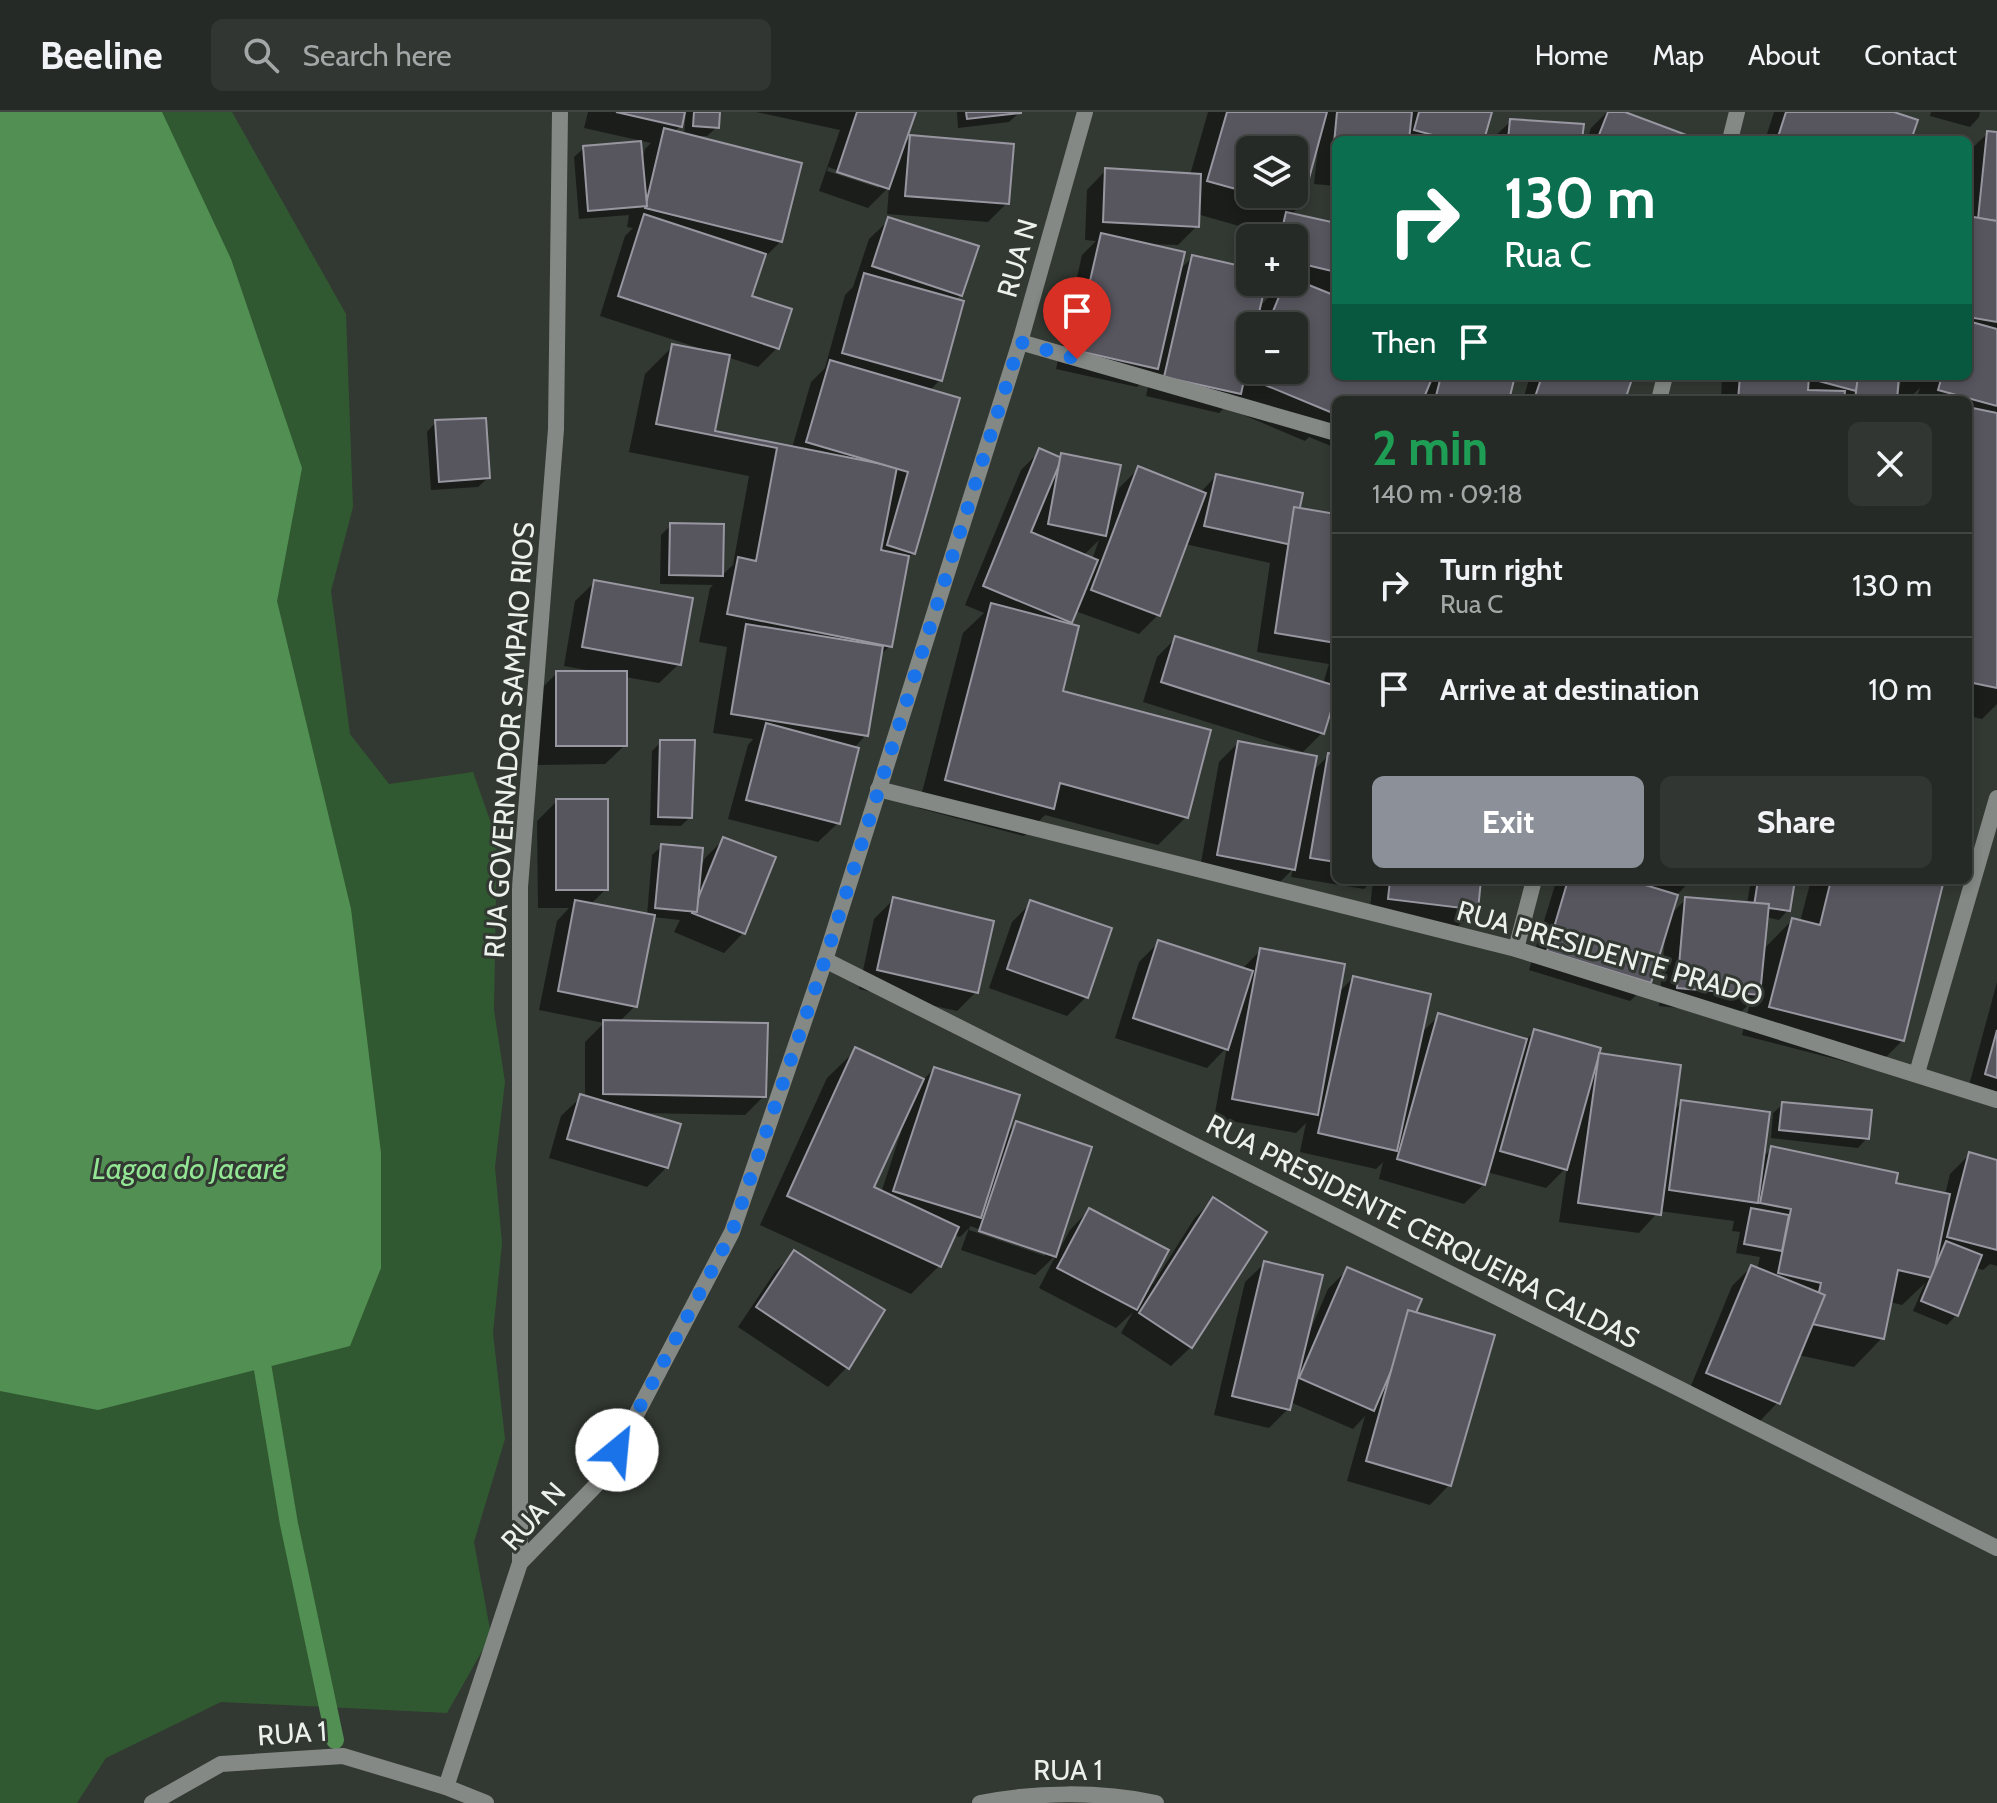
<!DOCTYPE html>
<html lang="en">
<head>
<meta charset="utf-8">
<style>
  body { margin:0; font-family:Cabin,sans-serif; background:#323632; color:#f1f3f6; height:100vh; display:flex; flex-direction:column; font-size:30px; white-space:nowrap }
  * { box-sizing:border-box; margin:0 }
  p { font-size:26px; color:#a4a7a7 }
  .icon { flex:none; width:44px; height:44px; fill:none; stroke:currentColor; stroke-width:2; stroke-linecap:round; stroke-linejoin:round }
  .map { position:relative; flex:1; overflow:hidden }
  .side { position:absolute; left:1332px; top:284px; width:640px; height:488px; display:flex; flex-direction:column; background:#262a26; border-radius:12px; box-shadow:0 4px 12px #0003,0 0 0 2px #424643 }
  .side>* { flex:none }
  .hud { position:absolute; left:1332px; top:24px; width:640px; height:244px; border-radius:12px; box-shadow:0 4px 12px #0003,0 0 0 2px #424643; background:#0b6e4f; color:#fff; overflow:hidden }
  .fabs { position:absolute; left:1236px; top:24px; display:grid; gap:16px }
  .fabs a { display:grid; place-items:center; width:72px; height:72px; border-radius:12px; background:#262a26; box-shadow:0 4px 12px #0003,0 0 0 2px #424643; font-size:40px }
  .pin { position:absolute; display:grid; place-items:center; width:68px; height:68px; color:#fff; margin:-82px -34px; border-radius:50% 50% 50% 0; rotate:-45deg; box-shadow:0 0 8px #0007 }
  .pin .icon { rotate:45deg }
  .me { position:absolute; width:88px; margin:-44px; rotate:28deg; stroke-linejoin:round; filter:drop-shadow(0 0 6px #0008) }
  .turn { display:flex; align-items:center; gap:28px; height:168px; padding:0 40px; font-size:36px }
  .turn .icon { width:104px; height:104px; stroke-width:2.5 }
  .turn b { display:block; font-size:56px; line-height:68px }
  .then { display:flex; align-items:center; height:76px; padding:0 40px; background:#0003; gap:16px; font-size:30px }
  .round { display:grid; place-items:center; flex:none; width:84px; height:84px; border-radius:12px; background:#323632 }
  .summary { display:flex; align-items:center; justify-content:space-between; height:136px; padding:0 40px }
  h1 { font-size:48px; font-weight:800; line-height:60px; color:#1e9e55 }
  .primary-button { display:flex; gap:16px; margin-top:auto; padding:16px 40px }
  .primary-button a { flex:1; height:92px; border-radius:12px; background:#8c9099; color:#fff; font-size:32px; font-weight:800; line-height:92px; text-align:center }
  .primary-button a+a { background:#323632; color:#f1f3f6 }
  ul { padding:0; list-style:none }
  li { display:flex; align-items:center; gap:24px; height:104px; padding:0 40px; border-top:2px solid #424643 }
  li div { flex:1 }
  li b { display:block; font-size:30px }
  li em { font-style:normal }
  header { display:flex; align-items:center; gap:48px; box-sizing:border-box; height:112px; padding:0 40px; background:#262a26; border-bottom:2px solid #424643 }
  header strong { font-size:38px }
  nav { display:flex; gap:44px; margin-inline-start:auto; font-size:28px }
  .search { width:560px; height:72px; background:#323632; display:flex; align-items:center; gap:20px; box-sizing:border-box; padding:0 28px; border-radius:12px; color:#a4a7a7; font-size:30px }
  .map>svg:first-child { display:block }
  .green { fill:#315931 }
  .water { fill:#528f53 }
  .shadow { fill:#0007; fill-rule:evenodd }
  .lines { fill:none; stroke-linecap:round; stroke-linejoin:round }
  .stream { stroke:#528f53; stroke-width:18 }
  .building { fill:#57565f; stroke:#9897a1; stroke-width:2 }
  .street { stroke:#858985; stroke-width:16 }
  .route { stroke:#1a73e8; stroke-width:14; stroke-dasharray:0 25.2 }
  .labels { text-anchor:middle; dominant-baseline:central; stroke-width:6; stroke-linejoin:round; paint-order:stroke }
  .street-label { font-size:28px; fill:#edf1ed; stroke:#323832 }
  .water-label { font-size:30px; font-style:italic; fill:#93e794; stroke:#323832 }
</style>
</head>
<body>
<header>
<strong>Beeline</strong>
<div class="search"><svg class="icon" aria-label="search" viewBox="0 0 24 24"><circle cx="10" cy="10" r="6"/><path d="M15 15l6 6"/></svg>Search here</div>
<nav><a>Home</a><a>Map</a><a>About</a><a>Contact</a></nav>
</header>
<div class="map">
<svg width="1997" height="1691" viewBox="0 0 1997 1691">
  <rect width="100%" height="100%" fill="#323832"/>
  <polygon class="green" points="0,0 232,0 346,202 353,395 331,479 350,622 389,672 473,660 497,728 494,898 505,970 495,1055 502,1131 493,1221 505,1327 474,1430 491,1523 447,1601 221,1590 106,1646 77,1691 0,1691"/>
  <polygon class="water" points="0,0 162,0 231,147 302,356 277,489 351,797 381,1041 381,1156 350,1234 98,1298 0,1279"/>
  <g class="shadow">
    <polygon points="588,0 683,0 680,14 674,20 684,23 686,0 718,0 717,15 707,24 696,24 695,26 781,129 762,148 750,186 777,236 758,255 727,245 713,320 792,336 811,270 825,256 845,183 853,175 869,127 889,108 961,183 955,188 961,190 940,268 929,279 913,441 906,448 890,534 879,544 866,623 853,637 838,711 818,730 728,707 748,633 753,627 713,621 727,535 699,530 710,476 713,473 660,472 661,423 671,413 722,414 721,464 733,453 749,364 629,340 645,262 673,234 701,239 702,237 600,204 625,124 633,116 627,115 629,103 579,107 574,45 584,36 642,51 645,37 651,31 584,16"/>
    <path d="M 756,0 L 913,0 L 902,34 L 911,25 L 1007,91 L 988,110 L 887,102 L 889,75 L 868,96 L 819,79 L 840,18 ZM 828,55 L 879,72 L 879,76 L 827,59 Z"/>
    <polygon points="957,0 1019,0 1019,1 1009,10 958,16"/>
    <path d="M 1208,0 L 1410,0 L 1412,4 L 1413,0 L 1490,0 L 1482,28 L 1336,28 L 1336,74 L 1314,72 L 1318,36 L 1316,35 L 1299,95 L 1291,103 L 1329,112 L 1336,81 L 1336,183 L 1331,184 L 1336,186 L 1336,264 L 1513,264 L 1507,288 L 1336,288 L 1336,336 L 1309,325 L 1305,329 L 1225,295 L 1219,301 L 1146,284 L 1151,261 L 1137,275 L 1056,257 L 1082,143 L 1096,129 L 1085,128 L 1087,78 L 1106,58 L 1190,63 ZM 1250,38 L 1294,38 L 1294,82 L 1250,82 ZM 1197,102 L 1267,122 L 1266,126 L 1294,126 L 1294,170 L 1279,170 L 1283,171 L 1258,196 L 1264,170 L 1250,170 L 1250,159 L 1193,145 L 1178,159 L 1148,132 L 1178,133 L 1197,114 ZM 1250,214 L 1294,214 L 1294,258 L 1250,258 Z"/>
    <polygon points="1607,0 1619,0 1693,28 1587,28 1591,16"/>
    <polygon points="1774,0 1888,0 1909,28 1765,28"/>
    <polygon points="1931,0 1980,0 1979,5 1970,15 1930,4"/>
    <polygon points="1511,9 1581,28 1491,28"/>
    <polygon points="1988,21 1997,22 1997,592 1982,607 1968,604 1968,288 1916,288 1920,276 1909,286 1898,284 1902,264 1968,264 1968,40"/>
    <polygon points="1530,264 1631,264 1623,288 1523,288"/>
    <polygon points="1722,264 1897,264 1895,288 1721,288"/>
    <polygon points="436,310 488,366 478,375 431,378 427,320"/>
    <path d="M 1040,339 L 1058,347 L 1062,343 L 1114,390 L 1119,376 L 1138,357 L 1200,381 L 1216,364 L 1297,398 L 1336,404 L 1336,610 L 1327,607 L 1322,621 L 1303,640 L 1143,590 L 1157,545 L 1176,526 L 1323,572 L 1329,552 L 1257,540 L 1270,451 L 1185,432 L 1158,503 L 1139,522 L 1075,499 L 1068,513 L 1060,580 L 1186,705 L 1158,733 L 1045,703 L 1024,724 L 918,696 L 963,521 L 984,501 L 965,493 L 1021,358 ZM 1099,428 L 1092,448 L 1083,444 Z"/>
    <polygon points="595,470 679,552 659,571 625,565 625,633 605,652 537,653 538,580 557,561 592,561 592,559 564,554 575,489"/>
    <polygon points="661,630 690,705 681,714 650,713 652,639"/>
    <polygon points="1238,631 1312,660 1329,643 1336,644 1336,768 1373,768 1364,777 1291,765 1293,757 1274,776 1199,762 1219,650"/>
    <polygon points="557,689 606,777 590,793 647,804 652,743 662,734 700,757 705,746 724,727 743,821 724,841 674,820 680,808 652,805 635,894 618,911 764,984 745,1003 643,1001 667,1055 647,1075 549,1046 561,1004 581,985 585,986 585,930 604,911 539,898 557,809 569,796 538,796 537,709"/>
    <polygon points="1373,768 1479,768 1476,797 1456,816 1369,806"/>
    <polygon points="1559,768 1691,768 1675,785 1670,803 1686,787 1747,792 1751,768 1793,768 1788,798 1779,808 1766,805 1763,838 1792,808 1800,810 1811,768 1942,768 1903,928 1874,957 1742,923 1750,891 1739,902 1659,894 1665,826 1650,870 1630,889 1529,858 1555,773"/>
    <polygon points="893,788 976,880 957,899 859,877 874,807"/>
    <polygon points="1031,791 1087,884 1067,904 989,876 1012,810"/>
    <polygon points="1159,830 1242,857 1261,838 1338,881 1353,866 1420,922 1439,904 1525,929 1534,920 1597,943 1673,1000 1682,990 1762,1046 1771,1037 1894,1072 1945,1083 1950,1062 1970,1042 1997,1050 1997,1154 1990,1152 1983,1158 1975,1156 1956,1203 1947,1213 1913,1199 1925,1171 1902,1193 1890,1190 1882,1226 1854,1255 1798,1243 1778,1290 1759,1310 1688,1281 1732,1174 1751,1155 1757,1158 1760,1145 1736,1141 1740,1120 1732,1119 1734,1109 1659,1099 1639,1121 1559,1110 1567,1055 1546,1076 1487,1060 1484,1072 1464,1092 1379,1067 1383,1050 1376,1057 1300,1040 1306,1011 1296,1021 1214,1006 1227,935 1207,956 1115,926 1139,850"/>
    <polygon points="1997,870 1997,990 1967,981"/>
    <path d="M 856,938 L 923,968 L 934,957 L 1006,1022 L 1017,1011 L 1057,1142 L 1070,1118 L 1089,1098 L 1153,1172 L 1194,1107 L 1213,1087 L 1191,1235 L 1171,1254 L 1121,1221 L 1133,1200 L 1116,1216 L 1039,1176 L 1056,1143 L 1035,1163 L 961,1138 L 969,1116 L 960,1125 L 953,1123 L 939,1154 L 911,1182 L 760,1113 L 827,966 ZM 898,1019 L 901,1020 L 881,1081 L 871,1076 ZM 970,1114 L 1045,1139 L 1045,1144 L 969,1118 Z"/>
    <polygon points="1783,992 1867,1026 1858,1036 1771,1026 1773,1001"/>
    <polygon points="794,1141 847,1255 828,1275 738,1215 775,1160"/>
    <polygon points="1265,1151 1308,1218 1310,1219 1328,1177 1347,1158 1413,1202 1449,1373 1430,1393 1347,1369 1365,1304 1353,1317 1290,1290 1288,1297 1269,1316 1214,1303 1245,1170"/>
  </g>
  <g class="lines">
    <polyline class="stream" points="259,1234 289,1412 335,1628"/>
  </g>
  <g class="building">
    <polygon points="616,0 685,0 682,15"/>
    <polygon points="694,0 720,0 719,16 693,14"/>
    <polygon points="857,0 916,0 889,77 837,60"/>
    <polygon points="966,0 1021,0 1021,1 967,7"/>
    <polygon points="1227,0 1327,0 1301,96 1252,82 1294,82 1294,38 1250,38 1250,81 1207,69"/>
    <polygon points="1337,0 1412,0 1409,28 1336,28 1336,54 1332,53"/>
    <polygon points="1419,0 1492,0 1484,28 1451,28 1414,18"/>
    <polygon points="1608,0 1625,0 1697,27 1597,28"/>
    <polygon points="1786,0 1894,0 1918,8 1911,28 1777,28"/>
    <polygon points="1510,7 1584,12 1582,28 1508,28"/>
    <polygon points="664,16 802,51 782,130 645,96"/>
    <polygon points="1987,19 1997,20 1997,109 1978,107"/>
    <polygon points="910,23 1014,32 1009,92 905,84"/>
    <polygon points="641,29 647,94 588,99 583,34"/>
    <polygon points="1105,56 1201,62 1199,115 1103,110"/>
    <polygon points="1286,100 1336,111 1336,160 1294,150 1294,126 1280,126"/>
    <polygon points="644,102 766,142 752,184 792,197 779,237 618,184"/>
    <polygon points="1968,104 1997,109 1997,210 1968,205"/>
    <polygon points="888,105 979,134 962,184 872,154"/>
    <polygon points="1101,121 1185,140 1158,257 1074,238"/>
    <polygon points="1192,143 1250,156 1250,170 1266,170 1256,214 1250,214 1250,241 1241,282 1164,265"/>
    <polygon points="864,161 964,189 942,269 842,241"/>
    <polygon points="1294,167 1336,184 1336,264 1433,264 1423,288 1336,288 1335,302 1246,265 1250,255 1250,258 1294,258 1294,214 1267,214 1285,170 1294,170"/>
    <polygon points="1968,209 1997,217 1997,294 1938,278 1942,264 1968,264"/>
    <polygon points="672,232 730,243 715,319 897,355 881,438 909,444 892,535 727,502 738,445 756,449 777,336 656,312"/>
    <polygon points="830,248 960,286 915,442 887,433 908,360 806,330"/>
    <polygon points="1441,264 1515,264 1509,288 1435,288"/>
    <polygon points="1542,264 1633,264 1625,288 1534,288"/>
    <polygon points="1740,264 1809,264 1808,278 1845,279 1844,288 1738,288"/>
    <polygon points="1811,264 1859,264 1856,279 1811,267"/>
    <polygon points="1858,264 1899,264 1897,288 1855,288"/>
    <polygon points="1968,295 1997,301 1997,576 1968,570"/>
    <polygon points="486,306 490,366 439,370 435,308"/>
    <polygon points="1039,336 1062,346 1031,420 1098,448 1072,511 983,474"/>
    <polygon points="1061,341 1121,353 1106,424 1048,412"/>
    <polygon points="1138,354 1206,381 1160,504 1091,478"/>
    <polygon points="1216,362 1303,381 1292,433 1204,414"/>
    <polygon points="1294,395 1336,402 1336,531 1275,521"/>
    <polygon points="670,411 724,412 723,464 669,463"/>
    <polygon points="594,468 693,486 681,553 582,535"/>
    <polygon points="991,491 1079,514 1063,579 1211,618 1188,706 1060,671 1054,697 945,668"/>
    <polygon points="746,512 883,534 868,624 731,602"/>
    <polygon points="1175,524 1336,574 1336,583 1324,622 1161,570"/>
    <rect x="556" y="559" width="71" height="75"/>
    <polygon points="766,611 859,636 840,712 746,688"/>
    <polygon points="660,628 695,628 692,706 658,705"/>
    <polygon points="1238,629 1317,644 1295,758 1217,743"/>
    <polygon points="1328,641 1336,642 1336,750 1310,746"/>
    <rect x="556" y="687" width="52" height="91"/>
    <polygon points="723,725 776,745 745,822 692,801"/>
    <polygon points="661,732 703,736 697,800 655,796"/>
    <polygon points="1390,768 1481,768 1478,798 1388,787"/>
    <polygon points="1568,768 1629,768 1678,783 1651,871 1547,839"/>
    <polygon points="1758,768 1795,768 1790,799 1754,794"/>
    <polygon points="1831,768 1944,768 1904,929 1769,895 1792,806 1820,813"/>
    <polygon points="893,785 994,809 978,881 877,858"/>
    <polygon points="1685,785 1769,792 1760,883 1677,876"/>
    <polygon points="575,788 655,803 637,895 558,879"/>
    <polygon points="1030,788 1112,816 1088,886 1007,857"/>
    <polygon points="1158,828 1253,859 1228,938 1133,906"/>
    <polygon points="1260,836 1345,852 1318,1003 1232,987"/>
    <polygon points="1353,864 1431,882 1397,1039 1318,1021"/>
    <polygon points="1438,901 1527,927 1485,1073 1397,1047"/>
    <polygon points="603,908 768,911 766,985 603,982"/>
    <polygon points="1534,917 1601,936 1567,1058 1500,1039"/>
    <polygon points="1997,918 1997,966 1985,962"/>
    <polygon points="855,935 924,967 874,1075 959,1115 941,1155 787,1084"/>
    <polygon points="1599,941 1681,953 1661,1103 1578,1091"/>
    <polygon points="934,955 1020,983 981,1106 893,1079"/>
    <polygon points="580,982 681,1012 668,1056 567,1027"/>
    <polygon points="1681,988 1770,1000 1758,1091 1669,1078"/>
    <polygon points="1782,990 1872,998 1869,1027 1779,1018"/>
    <polygon points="1016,1009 1092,1035 1056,1145 979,1119"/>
    <polygon points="1771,1034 1898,1061 1896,1071 1950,1082 1933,1166 1898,1158 1884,1227 1812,1212 1821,1171 1778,1161 1791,1097 1760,1091"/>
    <polygon points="1969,1040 1997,1048 1997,1138 1947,1125"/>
    <polygon points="1213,1085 1267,1120 1192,1236 1139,1201"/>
    <polygon points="1089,1096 1169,1138 1137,1198 1057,1156"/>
    <polygon points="1751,1096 1789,1103 1782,1139 1744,1132"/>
    <polygon points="1946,1129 1982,1143 1958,1204 1921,1189"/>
    <polygon points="794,1138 885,1198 849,1257 756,1195"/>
    <polygon points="1264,1149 1323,1163 1290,1298 1232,1284"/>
    <polygon points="1751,1153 1825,1183 1780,1292 1706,1261"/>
    <polygon points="1347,1155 1422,1187 1374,1299 1299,1266"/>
    <polygon points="1408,1198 1495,1223 1451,1374 1366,1349"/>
  </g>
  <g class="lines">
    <g class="street">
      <polyline points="1730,28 1737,0"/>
      <polyline points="1020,230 1336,321"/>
      <polyline points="1659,288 1665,264"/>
      <polyline points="878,677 1516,837 1997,988"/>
      <polyline points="1516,837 1534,768"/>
      <polyline points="825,848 1997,1436"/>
      <polyline points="1917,961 1997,686"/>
      <polyline points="520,1451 520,775 556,317 560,0"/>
      <polyline points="446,1675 520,1451 603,1366 732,1120 825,848 1020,230 1085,0"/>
      <polyline points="152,1691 221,1652 343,1644 446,1675 486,1691"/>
      <path d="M 980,1691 C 1036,1680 1099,1679 1156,1691"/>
    </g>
  </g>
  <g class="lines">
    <polyline class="route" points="617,1338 732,1120 825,848 1020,230 1077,247"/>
  </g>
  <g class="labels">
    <g class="street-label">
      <text transform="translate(1017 146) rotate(-74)">RUA N</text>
      <text transform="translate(509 628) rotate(-86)">RUA GOVERNADOR SAMPAIO RIOS</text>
      <text transform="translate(1610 841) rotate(16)">RUA PRESIDENTE PRADO</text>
      <text transform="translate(1423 1119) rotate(27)">RUA PRESIDENTE CERQUEIRA CALDAS</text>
      <text transform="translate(533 1404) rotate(-48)">RUA N</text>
      <text transform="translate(292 1621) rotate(-4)">RUA 1</text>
      <text x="1068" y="1658">RUA 1</text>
    </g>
    <g class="water-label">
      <text x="189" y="1056">Lagoa do Jacaré</text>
    </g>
  </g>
</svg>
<div class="fabs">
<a><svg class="icon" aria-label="layers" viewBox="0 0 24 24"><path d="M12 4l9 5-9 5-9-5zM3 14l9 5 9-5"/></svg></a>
<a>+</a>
<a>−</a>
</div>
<div class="pin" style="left:1077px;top:247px;background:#d93025"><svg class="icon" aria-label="arrive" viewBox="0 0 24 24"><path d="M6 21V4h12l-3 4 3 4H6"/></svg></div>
<svg class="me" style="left:617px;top:1338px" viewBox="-20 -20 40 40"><circle r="19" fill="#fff"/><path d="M0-13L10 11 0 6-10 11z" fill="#1a73e8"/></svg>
<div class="hud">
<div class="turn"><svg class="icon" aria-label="right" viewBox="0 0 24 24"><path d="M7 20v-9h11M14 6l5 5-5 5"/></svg><div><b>130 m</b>Rua C</div></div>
<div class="then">Then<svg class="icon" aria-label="arrive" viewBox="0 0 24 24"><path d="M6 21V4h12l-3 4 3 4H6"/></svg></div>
</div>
<section class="side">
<div class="summary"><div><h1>2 min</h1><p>140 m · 09:18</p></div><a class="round"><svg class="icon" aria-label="close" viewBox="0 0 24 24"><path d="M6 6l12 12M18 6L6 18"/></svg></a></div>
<ul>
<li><svg class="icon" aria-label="right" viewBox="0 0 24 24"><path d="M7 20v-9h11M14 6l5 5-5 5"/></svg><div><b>Turn right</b><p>Rua C</p></div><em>130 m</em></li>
<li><svg class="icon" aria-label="arrive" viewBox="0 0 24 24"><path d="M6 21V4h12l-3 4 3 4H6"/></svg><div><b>Arrive at destination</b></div><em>10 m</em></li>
</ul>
<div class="primary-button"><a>Exit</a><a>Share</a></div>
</section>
</div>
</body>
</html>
